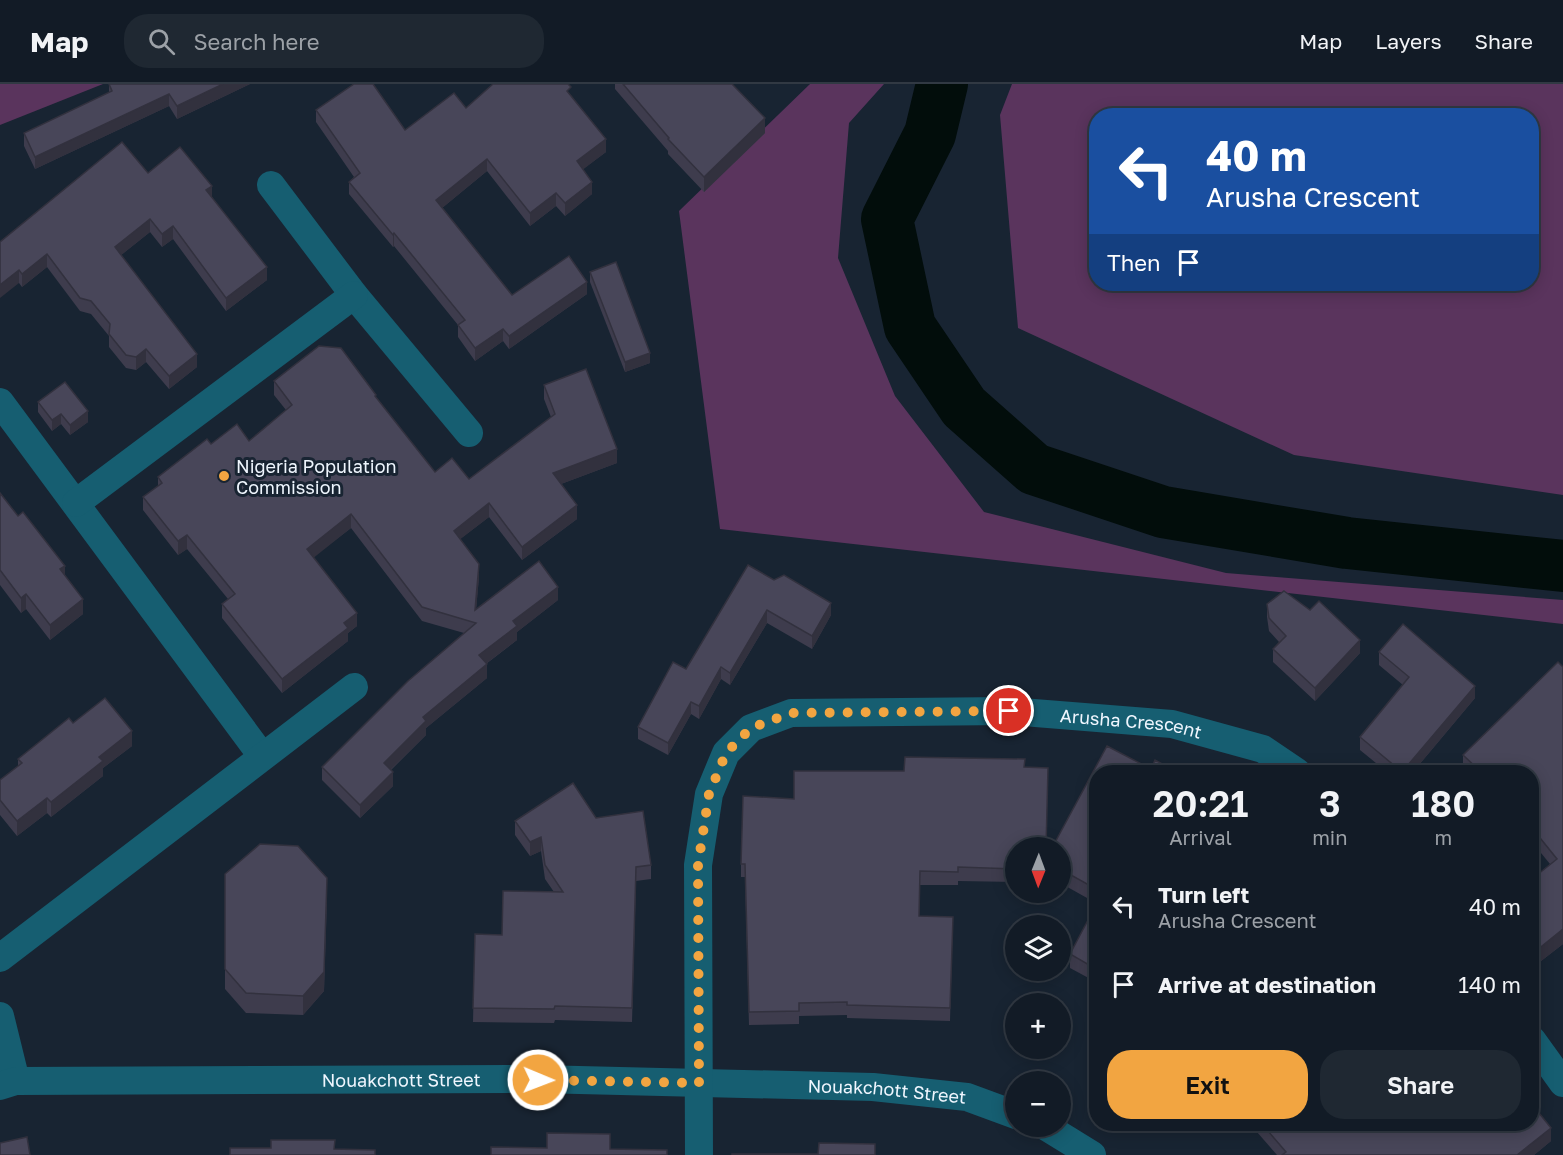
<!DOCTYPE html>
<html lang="en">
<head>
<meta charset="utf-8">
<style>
  body { margin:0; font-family:"Golos Text",sans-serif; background:#1f2832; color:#f1f3f6; height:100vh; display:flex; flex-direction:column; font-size:22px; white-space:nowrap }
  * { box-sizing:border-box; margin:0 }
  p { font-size:20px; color:#9ca1a7 }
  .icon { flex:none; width:33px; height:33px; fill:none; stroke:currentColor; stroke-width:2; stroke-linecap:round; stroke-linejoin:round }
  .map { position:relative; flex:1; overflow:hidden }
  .side { position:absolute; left:1089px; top:681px; width:450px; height:366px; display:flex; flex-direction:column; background:#121b26; border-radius:24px; box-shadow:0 3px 15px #0003,0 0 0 2px #313943 }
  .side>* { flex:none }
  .top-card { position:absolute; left:1089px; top:24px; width:450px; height:183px; border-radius:24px; box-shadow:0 3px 15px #0003,0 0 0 2px #313943; background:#1a4fa0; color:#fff; overflow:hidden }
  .needle { width:39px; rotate:181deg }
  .buttons { position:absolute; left:1005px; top:753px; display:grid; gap:12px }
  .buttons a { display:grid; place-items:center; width:66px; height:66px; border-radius:50%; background:#121b26; box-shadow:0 3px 15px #0003,0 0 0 2px #313943; font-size:30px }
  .pin { position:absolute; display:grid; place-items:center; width:51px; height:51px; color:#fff; margin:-26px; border:3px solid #fff; border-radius:50%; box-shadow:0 2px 6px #0007 }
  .me { position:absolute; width:66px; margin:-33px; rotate:91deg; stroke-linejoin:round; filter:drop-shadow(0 0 4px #0008) }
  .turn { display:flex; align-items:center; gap:21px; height:126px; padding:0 18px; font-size:27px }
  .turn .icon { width:78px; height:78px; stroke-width:2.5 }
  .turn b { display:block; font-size:42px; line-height:51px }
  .then { display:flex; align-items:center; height:57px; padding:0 18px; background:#0003; gap:12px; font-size:22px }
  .eta { display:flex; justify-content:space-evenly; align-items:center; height:102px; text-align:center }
  .eta b { font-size:36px; font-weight:600; line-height:42px }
  .primary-button { display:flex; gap:12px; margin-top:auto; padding:12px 18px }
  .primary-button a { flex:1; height:69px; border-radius:24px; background:#f2a541; color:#111; font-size:24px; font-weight:600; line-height:69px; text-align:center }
  .primary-button a+a { background:#1f2832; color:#f1f3f6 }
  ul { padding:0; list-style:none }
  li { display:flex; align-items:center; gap:18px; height:78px; padding:0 18px }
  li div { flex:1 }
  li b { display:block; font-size:22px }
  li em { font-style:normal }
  header { display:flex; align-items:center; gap:36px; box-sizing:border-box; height:84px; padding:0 30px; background:#121b26; border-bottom:2px solid #313943 }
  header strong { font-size:28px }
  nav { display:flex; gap:33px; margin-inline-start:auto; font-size:21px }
  .search { width:420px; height:54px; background:#1f2832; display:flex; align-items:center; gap:15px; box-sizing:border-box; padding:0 21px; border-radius:24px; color:#9ca1a7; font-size:22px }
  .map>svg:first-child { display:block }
  .green { fill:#5a345d; fill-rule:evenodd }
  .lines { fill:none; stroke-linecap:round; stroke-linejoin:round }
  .river { stroke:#020d0b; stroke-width:52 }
  .street { stroke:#165e71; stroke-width:28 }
  .wall { fill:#3e3c4d }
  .shaded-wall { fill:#32313e }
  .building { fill:#484659; stroke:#32313e; stroke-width:1.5 }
  .route { stroke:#f2a541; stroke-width:10; stroke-dasharray:0 18 }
  .poi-dot { fill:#f2a541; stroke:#182432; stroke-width:2 }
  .labels { text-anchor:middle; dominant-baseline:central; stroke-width:6; stroke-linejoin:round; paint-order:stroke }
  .poi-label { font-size:18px; fill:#eff6fe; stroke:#182432; text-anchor:start }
  .street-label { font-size:18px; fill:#eff6fe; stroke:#182432 }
</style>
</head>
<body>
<header>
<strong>Map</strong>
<div class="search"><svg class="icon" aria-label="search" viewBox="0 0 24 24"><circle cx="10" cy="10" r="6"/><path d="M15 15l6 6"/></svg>Search here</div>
<nav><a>Map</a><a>Layers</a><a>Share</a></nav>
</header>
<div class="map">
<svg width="1563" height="1071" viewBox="0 0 1563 1071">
  <rect width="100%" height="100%" fill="#182432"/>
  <g class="green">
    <polygon points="0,0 103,0 0,41"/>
    <polygon points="810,0 884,0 849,39 838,174 895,312 984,428 1226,489 1563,516 1563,540 720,445 679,127"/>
    <path d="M 1012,0 L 1563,0 L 1563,411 L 1294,371 L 1018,244 L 1000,31 ZM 1096,32 L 1532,32 L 1532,200 L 1096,200 Z"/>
  </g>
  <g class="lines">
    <polyline class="river" points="942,0 930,50 887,135 910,243 964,323 1034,385 1163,428 1347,459 1563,482"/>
    <g class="street">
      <polyline points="271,101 354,211 469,349"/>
      <polyline points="0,318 262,672"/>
      <polyline points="76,419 354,211"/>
      <polyline points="0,874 354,603"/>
      <polyline points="0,932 16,997"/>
      <polyline points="1532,956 1563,999"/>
      <path id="s1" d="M 0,1002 L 16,997 L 538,995 L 873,1003 L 967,1013 L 1016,1031"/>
      <polyline points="1045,1042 1092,1071"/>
      <path id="s2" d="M 699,1071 L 698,781 L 709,710 L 726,669 L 751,644 L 791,629 L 1009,627 L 1172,640 L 1263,665 L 1297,688"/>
    </g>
  </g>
  <g class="wall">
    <polygon points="109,0 250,0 177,35 169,22 35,85 24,62 24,49 109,9"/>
    <polygon points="615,0 732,0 765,49 704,108 668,70 668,67 615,5"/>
    <polygon points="571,12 606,68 583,85 592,110 565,132 556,122 530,142 487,87 442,124 512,211 587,210 509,265 503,257 475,277 458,253 458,241 394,162 393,163 349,110 349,98 354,93 316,38 316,26 405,46 466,24"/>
    <polygon points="148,89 212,113 267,196 226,227 173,155 162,163 150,148 121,171 197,283 169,305 146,278 136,286 126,284 109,263 109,252 91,230 80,227 47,183 22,203 19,199 0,158"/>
    <polygon points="590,188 650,279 625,288 590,198"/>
    <polygon points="274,297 376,313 435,388 469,395 551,333 544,315 544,301 617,379 561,400 577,435 522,476 489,433 460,455 479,493 476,525 558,516 517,548 517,556 486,580 487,594 426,644 426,651 391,686 393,702 360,734 322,696 322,683 464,549 422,537 351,444 313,473 357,542 348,549 348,557 282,609 222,534 222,520 228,515 187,465 178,471 143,426 143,413 158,402 158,393 211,360 249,357 286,326 274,311"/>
    <polygon points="38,318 88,338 70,351 61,340 52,347 38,328"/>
    <polygon points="0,409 65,491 83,530 50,556 26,525 21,529 0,501"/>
    <polygon points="774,496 831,531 812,565 767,539 730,601 721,595 699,635 691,630 668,671 638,655 638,643 686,585"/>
    <polygon points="1267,520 1360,569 1315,617 1273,578 1273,565 1279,558 1269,547 1267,533"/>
    <polygon points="1379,568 1475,614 1413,688 1387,688 1360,666 1360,653 1403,601 1379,581"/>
    <polygon points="1563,583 1563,860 1532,884 1532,795 1550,780 1532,758 1532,688 1467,688 1463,685 1463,671"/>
    <polygon points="73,639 132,662 103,684 103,692 51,733 47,729 17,752 0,731 0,696 18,682 18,675"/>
    <polygon points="1107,662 1151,685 1155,676 1177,688 1096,688 1096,819 1062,800 1060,800 1060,764 1052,764"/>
    <polygon points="596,734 651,781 651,795 636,797 632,938 555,936 554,939 473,938 475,850 502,851 554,808 545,795 541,767 530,772 515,751 515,737"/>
    <polygon points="1016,764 1016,798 958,797 958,801 920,801 919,832 953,833 950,937 847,934 847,931 799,932 799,940 749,941 745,793 741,793 741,780"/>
    <polygon points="225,790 327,813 324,907 303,931 246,929 225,905"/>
    <polygon points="1096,821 1096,898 1070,884 1070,870"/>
    <polygon points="1250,1040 1532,1040 1551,1057 1534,1071 1277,1071"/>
  </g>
  <g class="shaded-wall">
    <polygon points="223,0 250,0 177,35 177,22"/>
    <polygon points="169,10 169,22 35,85 35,73"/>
    <polygon points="765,34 765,49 704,108 704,93"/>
    <polygon points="606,55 606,68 577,90 577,77"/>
    <polygon points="487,75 487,87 436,129 436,116"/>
    <polygon points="592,98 592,110 565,132 565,119"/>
    <polygon points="212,102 212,115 206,106"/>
    <polygon points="556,109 556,122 530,142 530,129"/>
    <polygon points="150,135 150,148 115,176 115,163"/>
    <polygon points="173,142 173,155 162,163 162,150"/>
    <polygon points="394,149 394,162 393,163 393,151"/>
    <polygon points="47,170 47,183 22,203 22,190"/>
    <polygon points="267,183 267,196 226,227 226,214"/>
    <polygon points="19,186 19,199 0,214 0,201"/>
    <polygon points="587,198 587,210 509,265 509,252"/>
    <polygon points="503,245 503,257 475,277 475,264"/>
    <polygon points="146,265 146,278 136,286 136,273"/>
    <polygon points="650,269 650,279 625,288 625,278"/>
    <polygon points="197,270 197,283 169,305 169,292"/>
    <polygon points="88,327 88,338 70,351 70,341"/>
    <polygon points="61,330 61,340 52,347 52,336"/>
    <polygon points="617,365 617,379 553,403 553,389"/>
    <polygon points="489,419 489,433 454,460 454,447"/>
    <polygon points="577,421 577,435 522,476 522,463"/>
    <polygon points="351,430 351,444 307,479 307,465"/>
    <polygon points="187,451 187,465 178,471 178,457"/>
    <polygon points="479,480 479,493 475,540 475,526"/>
    <polygon points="65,482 65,496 60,485"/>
    <polygon points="558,503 558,516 517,548 517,556 479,585 479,571 513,537"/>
    <polygon points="26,510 26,525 21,529 21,514"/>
    <polygon points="83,515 83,530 50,556 50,541"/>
    <polygon points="831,519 831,531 812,565 812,552"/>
    <polygon points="767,526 767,539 730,601 730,589"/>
    <polygon points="357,529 357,542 348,549 348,557 282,609 282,595 344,539"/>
    <polygon points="1360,556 1360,569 1315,617 1315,604"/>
    <polygon points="487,580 487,594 426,644 426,651 384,692 384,679 423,633"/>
    <polygon points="721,583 721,595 699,635 699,622"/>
    <polygon points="1475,602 1475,614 1413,688 1402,688"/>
    <polygon points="691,618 691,630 668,671 668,659"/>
    <polygon points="132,647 132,662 103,684 103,692 51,733 51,718 99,673"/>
    <polygon points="393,688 393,702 360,734 360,721"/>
    <polygon points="47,714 47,729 17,752 17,737"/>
    <polygon points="541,753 541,767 530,772 530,758"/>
    <polygon points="327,794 324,907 303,931 303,912"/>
    <polygon points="1563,845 1563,860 1532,884 1532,870"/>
    <polygon points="1551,1044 1551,1057 1534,1071 1517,1071"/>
  </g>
  <g class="building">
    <polygon points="109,0 223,0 177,22 169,10 35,73 24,49 112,7"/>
    <polygon points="354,0 373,0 405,46 454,9 466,24 493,0 568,0 571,3 567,7 606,55 577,77 592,98 565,119 556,109 530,129 487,75 436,116 512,211 569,172 587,198 509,252 503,245 475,264 458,241 465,236 394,149 393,151 349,98 360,89 316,26"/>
    <polygon points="623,0 732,0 765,34 704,93 668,55 669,54"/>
    <polygon points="122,58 148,89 180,63 212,102 206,106 267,183 226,214 173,142 162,150 150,135 115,163 197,270 169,292 146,265 136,273 126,271 109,250 110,240 91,217 80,214 47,170 22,190 19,186 0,201 0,158"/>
    <polygon points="616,178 650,269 625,278 590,188"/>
    <polygon points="319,262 341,264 376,311 375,312 435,388 452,374 469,395 555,330 544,301 586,285 617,365 553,389 577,421 522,463 489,419 454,447 479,480 475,526 539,477 558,503 513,537 517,542 479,571 487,580 423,633 426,637 384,679 393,688 360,721 322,683 408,597 476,539 422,523 351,430 307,465 357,529 344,539 348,544 282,595 222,520 235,510 187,451 178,457 143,413 162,399 158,393 207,355 211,360 237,340 249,357 292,321 274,297"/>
    <polygon points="65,298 88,327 70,341 61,330 52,336 38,318"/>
    <polygon points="0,409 18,432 23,428 65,482 60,485 83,515 50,541 26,510 21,514 0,486"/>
    <polygon points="748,481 774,496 784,491 831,519 812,552 767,526 730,589 721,583 699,622 691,618 668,659 638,643 673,578 686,585"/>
    <polygon points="1284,507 1310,526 1319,517 1360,556 1315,604 1273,565 1286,552 1269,534 1267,520"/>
    <polygon points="1403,540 1475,602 1402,688 1360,653 1409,593 1379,568"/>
    <polygon points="1558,578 1563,583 1563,845 1532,870 1532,795 1557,775 1532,744 1532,688 1481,688 1463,671"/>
    <polygon points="105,614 132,647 99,673 103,677 51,718 47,714 17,737 0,716 0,696 22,679 18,675 69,634 73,639"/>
    <polygon points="1107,662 1151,685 1155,676 1177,688 1096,688 1096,805 1062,786 1060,786 1060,764 1052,764"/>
    <polygon points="905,673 1025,675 1024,683 1048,684 1046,764 1016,764 1016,785 958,783 958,788 920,787 919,832 953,833 950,924 847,921 847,918 799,919 799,927 749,928 745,780 741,780 743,712 794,715 794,687 904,687"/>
    <polygon points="573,699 596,734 643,727 651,781 636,783 632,924 555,922 554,925 473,924 475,850 502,851 503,807 563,808 545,781 541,753 530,758 515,737"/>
    <polygon points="260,760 298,762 327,794 324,888 303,912 246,909 225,885 225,790"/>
    <polygon points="1096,821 1096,885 1070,870"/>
    <polygon points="1535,1024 1551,1044 1517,1071 1282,1071 1286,1068 1262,1040 1532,1040 1532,1026"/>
    <polygon points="547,1049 610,1050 610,1065 667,1066 667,1071 491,1071 491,1063 547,1064"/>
    <polygon points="27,1053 30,1071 0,1071 0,1059"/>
    <polygon points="271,1056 335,1056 334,1065 375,1066 375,1071 230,1071 230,1064 271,1064"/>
    <polygon points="819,1059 875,1060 875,1071 732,1071 732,1070 818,1070"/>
  </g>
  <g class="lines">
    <polyline class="route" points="538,996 699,999 698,781 709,710 726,669 751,644 791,629 1009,627"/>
  </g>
  <circle class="poi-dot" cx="224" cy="392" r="6"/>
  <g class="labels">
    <g class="poi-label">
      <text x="236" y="382">Nigeria Population<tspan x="236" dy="21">Commission</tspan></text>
    </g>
    <g class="street-label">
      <text stroke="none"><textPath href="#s2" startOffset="825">Arusha Crescent</textPath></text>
      <text stroke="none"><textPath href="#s1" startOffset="402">Nouakchott Street</textPath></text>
      <text stroke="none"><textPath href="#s1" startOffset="888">Nouakchott Street</textPath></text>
    </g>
  </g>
</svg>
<div class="buttons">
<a><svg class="needle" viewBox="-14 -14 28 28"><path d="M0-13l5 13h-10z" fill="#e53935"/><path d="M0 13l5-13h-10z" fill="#9ca1a7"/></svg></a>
<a><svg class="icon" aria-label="layers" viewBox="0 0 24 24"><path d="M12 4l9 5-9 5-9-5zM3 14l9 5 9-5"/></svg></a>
<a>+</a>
<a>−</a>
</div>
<div class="pin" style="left:1009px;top:627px;background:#d93025"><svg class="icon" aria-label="arrive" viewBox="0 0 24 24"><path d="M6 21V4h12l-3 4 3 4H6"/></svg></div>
<svg class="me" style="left:538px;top:996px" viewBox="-20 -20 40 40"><circle r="17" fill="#f2a541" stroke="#fff" stroke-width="3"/><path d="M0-11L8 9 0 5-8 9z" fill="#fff"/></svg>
<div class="top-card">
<div class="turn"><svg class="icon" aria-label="left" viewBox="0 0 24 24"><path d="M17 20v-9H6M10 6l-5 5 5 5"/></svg><div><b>40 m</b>Arusha Crescent</div></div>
<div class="then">Then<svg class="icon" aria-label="arrive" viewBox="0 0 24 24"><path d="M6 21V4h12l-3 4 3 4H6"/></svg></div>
</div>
<section class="side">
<div class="eta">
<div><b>20:21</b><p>Arrival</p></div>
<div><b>3</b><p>min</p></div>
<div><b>180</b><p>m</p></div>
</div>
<ul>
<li><svg class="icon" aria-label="left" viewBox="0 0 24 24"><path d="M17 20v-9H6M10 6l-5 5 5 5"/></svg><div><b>Turn left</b><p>Arusha Crescent</p></div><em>40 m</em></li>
<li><svg class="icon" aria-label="arrive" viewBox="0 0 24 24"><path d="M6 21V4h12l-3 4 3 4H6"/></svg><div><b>Arrive at destination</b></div><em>140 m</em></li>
</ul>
<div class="primary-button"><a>Exit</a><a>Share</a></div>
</section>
</div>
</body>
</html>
